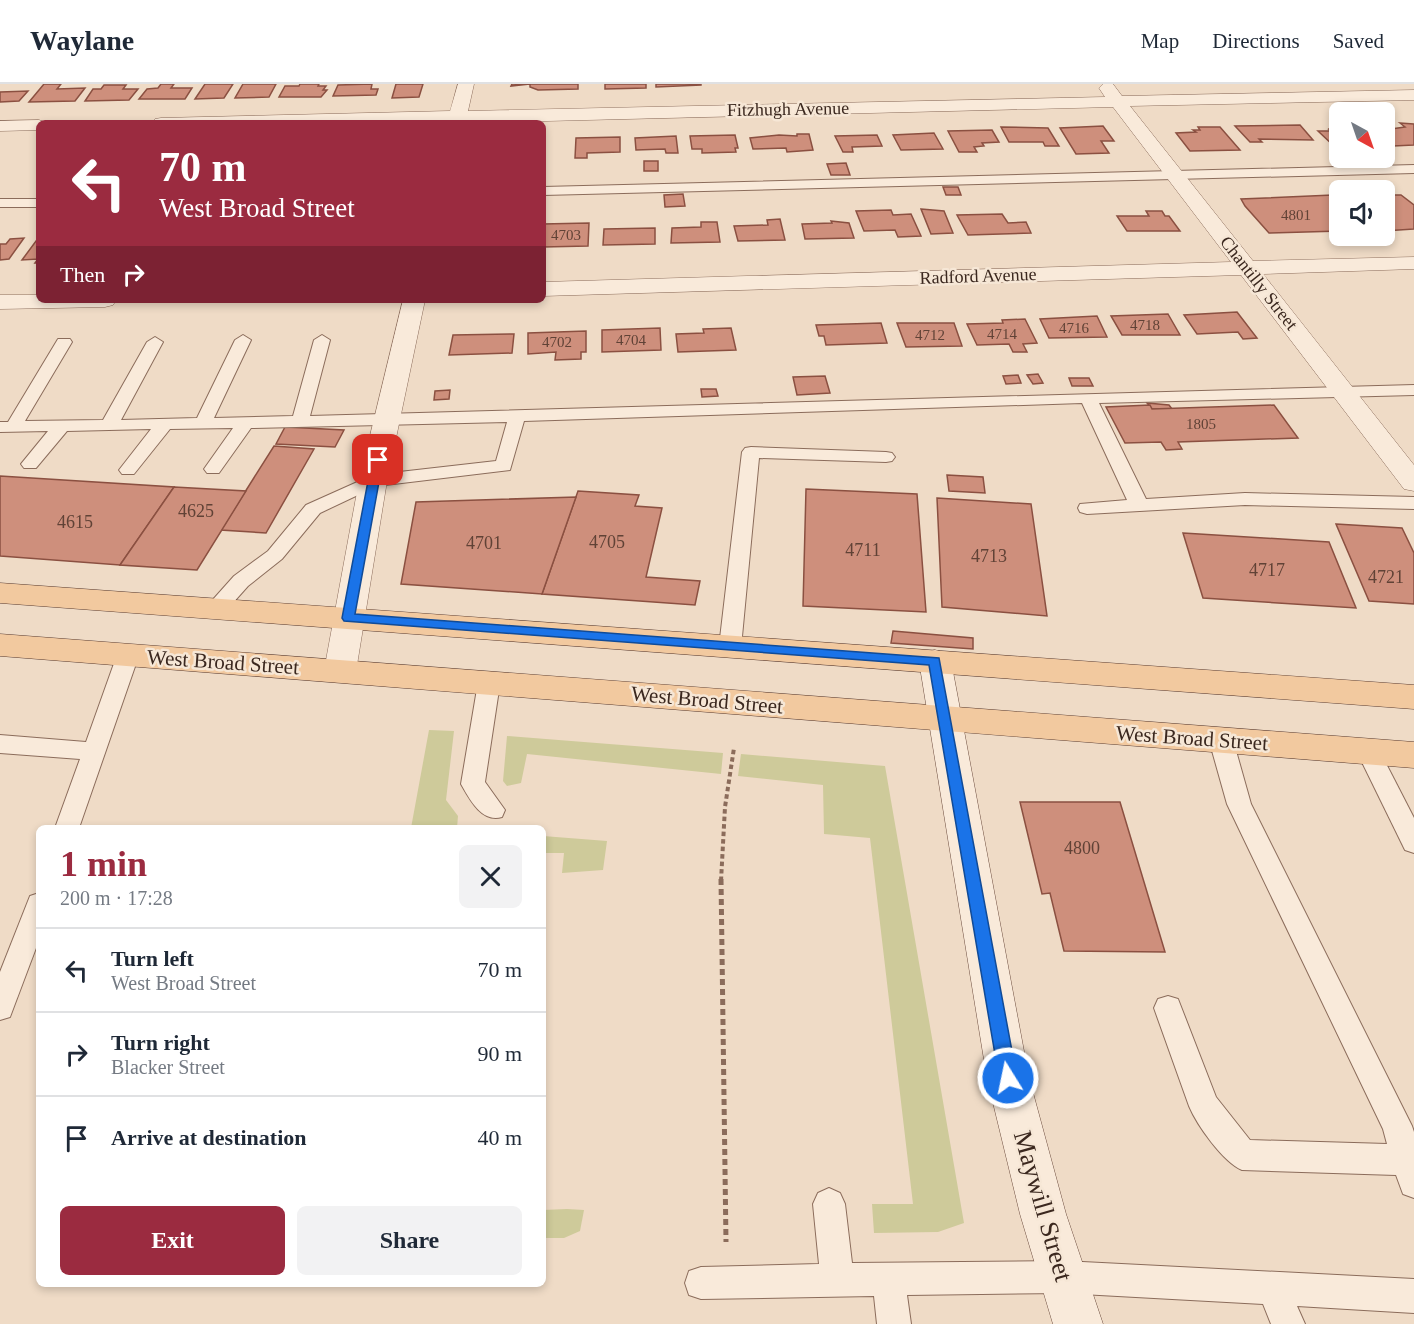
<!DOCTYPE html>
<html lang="en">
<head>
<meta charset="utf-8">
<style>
  body { margin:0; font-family:Georgia,serif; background:#f2f2f3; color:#1f2937; height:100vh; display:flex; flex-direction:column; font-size:22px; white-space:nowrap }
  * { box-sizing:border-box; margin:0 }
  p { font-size:20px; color:#747a83 }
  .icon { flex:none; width:33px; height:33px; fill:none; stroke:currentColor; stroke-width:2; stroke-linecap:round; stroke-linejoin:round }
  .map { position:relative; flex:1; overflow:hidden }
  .sheet { position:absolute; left:36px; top:741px; width:510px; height:462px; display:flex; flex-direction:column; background:#fff; border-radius:9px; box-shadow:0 3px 9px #0003 }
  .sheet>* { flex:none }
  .top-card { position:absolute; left:36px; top:36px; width:510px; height:183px; border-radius:9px; box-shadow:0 3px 9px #0003; background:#9b2b40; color:#fff; overflow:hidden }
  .needle { width:39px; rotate:140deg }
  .buttons { position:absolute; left:1329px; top:18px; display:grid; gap:12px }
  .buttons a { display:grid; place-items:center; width:66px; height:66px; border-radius:9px; background:#fff; box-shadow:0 3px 9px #0003; font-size:30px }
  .pin { position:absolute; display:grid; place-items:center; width:51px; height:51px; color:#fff; margin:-26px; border-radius:12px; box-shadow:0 3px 9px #0006 }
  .me { position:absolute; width:66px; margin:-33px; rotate:350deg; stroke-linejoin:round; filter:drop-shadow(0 0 4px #0008) }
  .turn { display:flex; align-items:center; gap:21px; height:126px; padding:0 24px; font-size:27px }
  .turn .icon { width:78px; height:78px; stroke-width:2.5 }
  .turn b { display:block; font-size:42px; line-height:51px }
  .then { display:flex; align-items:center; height:57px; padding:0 24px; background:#0003; gap:12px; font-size:22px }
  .round { display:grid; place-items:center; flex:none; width:63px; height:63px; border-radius:9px; background:#f2f2f3 }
  .head { display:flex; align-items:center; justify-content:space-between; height:102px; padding:0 24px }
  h1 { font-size:36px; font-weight:700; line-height:45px; color:#9b2b40 }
  .primary-button { display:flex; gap:12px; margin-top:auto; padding:12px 24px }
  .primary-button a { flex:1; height:69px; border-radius:9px; background:#9b2b40; color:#fff; font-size:24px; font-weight:700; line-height:69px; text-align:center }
  .primary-button a+a { background:#f2f2f3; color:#1f2937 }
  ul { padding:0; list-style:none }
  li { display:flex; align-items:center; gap:18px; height:84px; padding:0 24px; border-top:2px solid #e0e1e3 }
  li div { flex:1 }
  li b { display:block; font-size:22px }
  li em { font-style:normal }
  header { display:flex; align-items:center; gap:36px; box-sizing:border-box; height:84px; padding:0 30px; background:#fff; border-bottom:2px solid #e0e1e3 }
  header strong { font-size:28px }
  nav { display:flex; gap:33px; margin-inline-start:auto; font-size:21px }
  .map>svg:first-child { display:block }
  .green { fill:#ceca9a }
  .building { fill:#ce8f7c; stroke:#8b5041; stroke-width:1.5 }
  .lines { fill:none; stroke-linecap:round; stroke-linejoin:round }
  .lane-casing { stroke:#8b6c5b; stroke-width:2 }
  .street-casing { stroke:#8b6c5b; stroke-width:1 }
  .secondary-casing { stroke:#6d4d3f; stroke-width:1 }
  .primary-casing { stroke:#593b30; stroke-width:1 }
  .path-far1 { stroke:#8b6c5b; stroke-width:4; stroke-dasharray:4.5 3; stroke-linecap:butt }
  .path { stroke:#8b6c5b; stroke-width:5; stroke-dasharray:6 4; stroke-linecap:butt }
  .lane { fill:#f9eada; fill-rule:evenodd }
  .street { fill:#f9eada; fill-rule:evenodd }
  .secondary { fill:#f9eada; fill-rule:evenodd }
  .primary { fill:#f2c99f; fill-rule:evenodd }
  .route { fill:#1a73e8; stroke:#114b97; stroke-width:1.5 }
  .labels { text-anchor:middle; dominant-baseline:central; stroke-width:5; stroke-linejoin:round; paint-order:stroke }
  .far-number-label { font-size:15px; fill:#604236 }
  .far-street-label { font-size:18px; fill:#3b281f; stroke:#f6e7d6 }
  .number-label { font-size:18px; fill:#604236 }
  .street-label { font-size:21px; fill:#3b281f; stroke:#f6e7d6 }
  .near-street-label { font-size:26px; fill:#3b281f; stroke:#f6e7d6 }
</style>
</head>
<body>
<header>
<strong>Waylane</strong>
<nav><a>Map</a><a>Directions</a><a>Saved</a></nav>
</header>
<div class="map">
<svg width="1414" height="1240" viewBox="0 0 1414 1240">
  <rect width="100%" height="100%" fill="#efdbc6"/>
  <g class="green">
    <polygon points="429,646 454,647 446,716 458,732 457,744 411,744"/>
    <polygon points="507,652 723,669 721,690 527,670 521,699 507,702 503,697"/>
    <polygon points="741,670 885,682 964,1139 938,1148 874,1149 872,1120 913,1120 870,754 824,750 823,701 738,692"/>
    <polygon points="543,752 607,757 603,786 562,789 564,769 543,769"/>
    <polygon points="567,1125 584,1126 580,1147 564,1154 543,1154 543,1126"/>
  </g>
  <g class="building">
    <polygon points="44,0 61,0 57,5 85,4 75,17 29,18"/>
    <polygon points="161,0 174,0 171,4 192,4 185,15 139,15 147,5 158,4"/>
    <polygon points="205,0 233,0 224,14 195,15"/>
    <polygon points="243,0 276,0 269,13 235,14"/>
    <polygon points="300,0 319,0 318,2 326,2 323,6 327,6 321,13 279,13 285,2 299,2"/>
    <polygon points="372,0 371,5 378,5 376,11 333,12 338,1"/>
    <polygon points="396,0 423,0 419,13 392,14"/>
    <polygon points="512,0 578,0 578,5 538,6 530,3 530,0 511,2"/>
    <polygon points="605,0 646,0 646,4 605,5"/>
    <polygon points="656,0 701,0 701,1 656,3"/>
    <polygon points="104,1 126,1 123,5 138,5 129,16 85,17 93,5 101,5"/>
    <polygon points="28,7 19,17 0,18 0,8"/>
    <polygon points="1400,39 1414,40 1414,61 1393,62 1384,54 1384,43 1391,45 1405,43"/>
    <polygon points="1300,41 1313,56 1259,55 1262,58 1250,58 1235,42"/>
    <polygon points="1103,42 1114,57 1101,57 1109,69 1076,70 1060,44"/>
    <polygon points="1001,43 1048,44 1059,62 1045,62 1043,58 1009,58"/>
    <polygon points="1198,43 1220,43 1240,66 1190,67 1176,49 1196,48 1193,46 1200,46"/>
    <polygon points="1328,45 1340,46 1340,63 1335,63 1318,47 1331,47"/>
    <polygon points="992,46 999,58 982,59 984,62 974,63 977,68 959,68 948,47"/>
    <polygon points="934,49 943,65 901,66 893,51"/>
    <polygon points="797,50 809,50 813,66 787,68 786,64 753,65 750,54 779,51 797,52"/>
    <polygon points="735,51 738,64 735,64 736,68 702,69 702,65 692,65 690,52"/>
    <polygon points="877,51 882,62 852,63 853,68 843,68 835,52"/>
    <polygon points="676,52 678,69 666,69 665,65 636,66 635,54"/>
    <polygon points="620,53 620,68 587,69 587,74 575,74 576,54"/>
    <rect x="644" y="77" width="14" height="10"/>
    <polygon points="846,79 850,91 831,91 827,80"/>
    <polygon points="943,103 958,103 961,111 946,111"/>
    <polygon points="683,110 685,122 665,123 664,111"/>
    <polygon points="1333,111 1340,111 1340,147 1269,149 1245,122 1241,115"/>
    <polygon points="1384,111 1401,111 1414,121 1414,145 1384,147"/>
    <polygon points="921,125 944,127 953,149 931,150"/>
    <polygon points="891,126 893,131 911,130 921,152 898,153 895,146 864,147 856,127"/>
    <polygon points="1146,127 1162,127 1165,132 1169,132 1180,147 1127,147 1117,132 1149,132"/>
    <polygon points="1002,130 1008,139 1026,138 1031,149 968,151 957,131"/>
    <polygon points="780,135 785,156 738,157 734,142 768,141 767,136"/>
    <polygon points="831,137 849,139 854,154 805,155 802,140 832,139"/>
    <polygon points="701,138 717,138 720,158 671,159 672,144 701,143"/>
    <polygon points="589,139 588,162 543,163 543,140"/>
    <polygon points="655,144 655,160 603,161 604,145"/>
    <polygon points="39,153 39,179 35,179 38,175 22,176"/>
    <polygon points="24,154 9,175 0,176 0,160 6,160 10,155"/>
    <polygon points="1237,228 1257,254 1243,255 1238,248 1197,250 1184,231"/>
    <polygon points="1168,230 1180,251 1122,251 1111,232"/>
    <polygon points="1097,232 1107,253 1049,254 1040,235"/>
    <polygon points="1025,235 1037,259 1023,260 1027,268 1013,268 1009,260 977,261 967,240 1003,239 1002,236"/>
    <polygon points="881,239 887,259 826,261 824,252 819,252 816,241"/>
    <polygon points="897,239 954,239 962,262 906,263"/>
    <polygon points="660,244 661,266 602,268 602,246"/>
    <polygon points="731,244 736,266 678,268 676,250 704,249 703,245"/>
    <polygon points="586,247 586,268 581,268 581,275 555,276 556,268 528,270 528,249"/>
    <polygon points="514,250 512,269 449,271 453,251"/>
    <polygon points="1038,290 1043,299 1033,300 1027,291"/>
    <polygon points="1018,291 1021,299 1006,300 1003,292"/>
    <polygon points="825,292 830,309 797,311 793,293"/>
    <polygon points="1069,294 1089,294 1093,302 1072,302"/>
    <polygon points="701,305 716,305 718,312 702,313"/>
    <polygon points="450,306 449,315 434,316 435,307"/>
    <polygon points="1147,319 1169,321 1172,325 1152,325"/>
    <polygon points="1150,321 1152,325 1274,321 1298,354 1178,358 1182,365 1166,366 1161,358 1125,359 1106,323"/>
    <polygon points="285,343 344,346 335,363 276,360"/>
    <polygon points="274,362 314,365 266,449 221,446"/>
    <polygon points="947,391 983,393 985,409 949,407"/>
    <polygon points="0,392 174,403 120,481 0,472"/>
    <polygon points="174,403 246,407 197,486 120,481"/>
    <polygon points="806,405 917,410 926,528 803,522"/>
    <polygon points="578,407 639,411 635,422 662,424 646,493 700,497 695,521 542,510"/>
    <polygon points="576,413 542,510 401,500 416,418"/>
    <polygon points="937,414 1031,420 1047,532 942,523"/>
    <polygon points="1336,440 1402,444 1414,469 1414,520 1369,517"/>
    <polygon points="1183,449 1329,458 1356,524 1203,514"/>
    <polygon points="893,547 973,554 973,565 891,559"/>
    <polygon points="1020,718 1120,718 1165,868 1064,867 1050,809 1042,810"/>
  </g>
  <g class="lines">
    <g class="lane-casing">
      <g id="lane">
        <polygon points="1414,81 1414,89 543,111 543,103"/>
        <rect x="0" y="115" width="39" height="8"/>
        <polygon points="243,251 251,256 214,334 293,332 314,256 322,251 330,256 310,332 1414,301 1414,311 1099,319 1146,415 1245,409 1414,413 1414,425 1245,421 1087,430 1080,428 1078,424 1080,420 1127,416 1082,319 524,337 510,386 377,402 320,429 282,475 248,502 223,530 216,532 209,530 206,525 209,520 234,492 268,467 306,421 373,391 496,377 507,338 251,344 219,389 207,389 204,385 233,344 170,345 134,390 122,390 119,386 151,345 67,347 36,384 24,384 21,380 48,347 0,348 0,338 8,338 58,255 70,255 72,258 25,337 103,336 147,258 155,253 163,258 121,336 197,334 235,256"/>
        <polygon points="751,363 886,368 892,369 895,373 892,377 886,378 759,374 741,563 738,568 730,570 722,568 719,563 742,368 745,364"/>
        <polygon points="128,564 136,566 139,571 79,744 55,744 80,675 0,669 0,651 86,658 117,571 120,566"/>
        <path d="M 489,591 L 497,593 L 500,599 L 485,698 L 505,726 L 502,733 C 482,739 470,716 461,700 L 478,599 L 481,593 Z"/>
        <path d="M 1221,647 L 1229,650 L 1233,656 L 1251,720 L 1412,1042 L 1414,1048 L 1414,1114 L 1403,1110 L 1396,1091 L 1242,1086 C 1223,1078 1197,1041 1189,1022 L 1154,924 L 1158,915 L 1168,912 L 1178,915 L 1216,1013 L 1250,1056 L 1387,1060 L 1383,1045 L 1227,720 L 1209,656 L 1213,650 Z"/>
        <polygon points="1369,659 1377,662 1414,734 1414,769 1405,766 1357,668 1361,662"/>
        <polygon points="39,809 39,856 10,933 0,936 0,888 30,812"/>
        <polygon points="829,1104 840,1109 845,1120 852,1179 1063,1177 1414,1195 1414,1229 1297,1222 1305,1240 1271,1240 1263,1220 1063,1209 907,1211 911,1240 877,1240 874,1212 701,1215 689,1211 685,1199 689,1187 701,1183 819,1180 813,1120 818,1109"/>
      </g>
    </g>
    <g class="street-casing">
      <g id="street">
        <polygon points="458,0 474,0 468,27 1105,13 1099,4 1103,0 1113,0 1122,12 1414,6 1414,16 1130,22 1253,177 1414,173 1414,185 1263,190 1414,381 1414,407 1404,405 1241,191 543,212 543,198 1231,178 1113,23 465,39 152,39 155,35 161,34 450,27"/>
        <polygon points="39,36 47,39 39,39 39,46 0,47 0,37"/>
        <polygon points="0,211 39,211 39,216 116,216 113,221 105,223 0,225"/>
        <polygon points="403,216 425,216 387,397 356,587 351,595 340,598 329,595 324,587 359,397"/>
      </g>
    </g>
    <g class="secondary-casing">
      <polygon id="secondary" points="935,566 946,569 951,577 1029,994 1066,1130 1103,1240 1053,1240 1020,1130 987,994 919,577 924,569"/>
    </g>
    <g class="primary-casing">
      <g id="primary">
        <polygon points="0,499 1414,601 1414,625 0,519"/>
        <polygon points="0,550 1414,658 1414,684 0,572"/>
      </g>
    </g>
    <polyline class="path-far1" points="721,797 725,723 734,664"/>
    <polyline class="path" points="721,795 726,1158"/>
    <use href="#lane" class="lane"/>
    <use href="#street" class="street"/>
    <use href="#secondary" class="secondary"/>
    <use href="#primary" class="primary"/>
  </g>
  <polygon class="route" points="378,373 383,376 355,530 939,574 1017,994 1014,1000 1008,1003 1002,1000 999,994 929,581 344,537 342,534 372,376"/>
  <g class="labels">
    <g class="far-number-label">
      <text x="1296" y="131">4801</text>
      <text x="566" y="151">4703</text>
      <text x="1145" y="241">4718</text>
      <text x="1074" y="244">4716</text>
      <text x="1002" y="250">4714</text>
      <text x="930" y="251">4712</text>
      <text x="631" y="256">4704</text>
      <text x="557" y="258">4702</text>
      <text x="1201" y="340">1805</text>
    </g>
    <g class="far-street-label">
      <text transform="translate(788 25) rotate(-1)">Fitzhugh Avenue</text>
      <text transform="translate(978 192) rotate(-2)">Radford Avenue</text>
      <text transform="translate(1259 199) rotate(52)">Chantilly Street</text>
    </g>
    <g class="number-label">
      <text x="196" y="427">4625</text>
      <text x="75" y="438">4615</text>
      <text x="607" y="458">4705</text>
      <text x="484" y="459">4701</text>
      <text x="863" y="466">4711</text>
      <text x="989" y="472">4713</text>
      <text x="1267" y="486">4717</text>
      <text x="1386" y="493">4721</text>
      <text x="1082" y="764">4800</text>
    </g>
    <g class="street-label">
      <text transform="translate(223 578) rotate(4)">West Broad Street</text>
      <text transform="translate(707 616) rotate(5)">West Broad Street</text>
      <text transform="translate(1192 654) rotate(4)">West Broad Street</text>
    </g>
    <g class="near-street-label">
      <text transform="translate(1043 1122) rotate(74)">Maywill Street</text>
    </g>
  </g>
</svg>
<div class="buttons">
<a><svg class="needle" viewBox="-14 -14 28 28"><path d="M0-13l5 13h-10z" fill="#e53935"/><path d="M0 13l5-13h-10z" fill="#747a83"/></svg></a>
<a><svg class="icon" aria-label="sound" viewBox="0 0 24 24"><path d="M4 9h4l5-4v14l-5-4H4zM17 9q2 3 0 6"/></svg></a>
</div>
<div class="pin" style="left:378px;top:376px;background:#d93025"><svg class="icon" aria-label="arrive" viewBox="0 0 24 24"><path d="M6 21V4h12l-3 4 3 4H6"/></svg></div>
<svg class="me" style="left:1008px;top:994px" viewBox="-20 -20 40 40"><circle r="17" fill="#1a73e8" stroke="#fff" stroke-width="3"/><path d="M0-11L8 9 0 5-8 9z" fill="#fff"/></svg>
<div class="top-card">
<div class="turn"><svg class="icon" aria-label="left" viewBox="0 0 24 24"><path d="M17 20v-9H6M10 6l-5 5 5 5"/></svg><div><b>70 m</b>West Broad Street</div></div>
<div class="then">Then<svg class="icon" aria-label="right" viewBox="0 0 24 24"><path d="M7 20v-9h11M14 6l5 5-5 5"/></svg></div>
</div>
<section class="sheet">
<div class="head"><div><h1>1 min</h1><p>200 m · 17:28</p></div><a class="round"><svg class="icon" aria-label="close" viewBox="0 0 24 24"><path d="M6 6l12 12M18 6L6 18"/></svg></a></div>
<ul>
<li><svg class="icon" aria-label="left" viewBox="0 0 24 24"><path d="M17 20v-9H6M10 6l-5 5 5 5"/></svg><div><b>Turn left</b><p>West Broad Street</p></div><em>70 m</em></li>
<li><svg class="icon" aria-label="right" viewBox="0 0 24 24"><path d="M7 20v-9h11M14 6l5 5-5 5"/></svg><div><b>Turn right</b><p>Blacker Street</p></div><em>90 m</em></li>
<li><svg class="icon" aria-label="arrive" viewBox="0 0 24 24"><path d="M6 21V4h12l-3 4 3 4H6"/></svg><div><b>Arrive at destination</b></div><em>40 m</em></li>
</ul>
<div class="primary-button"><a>Exit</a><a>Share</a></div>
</section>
</div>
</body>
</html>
